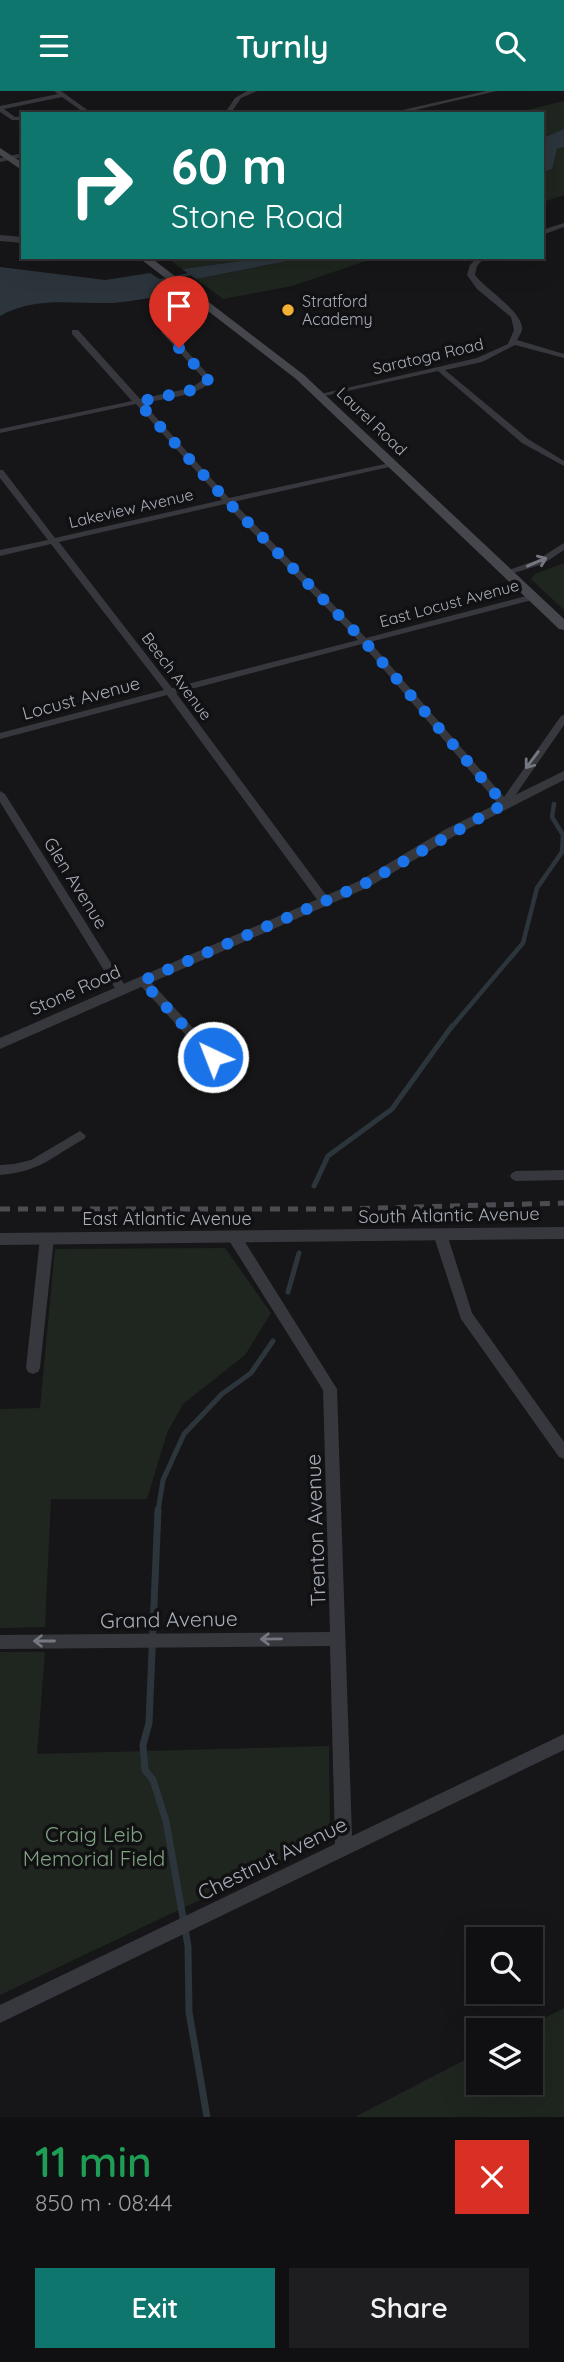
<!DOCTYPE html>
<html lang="en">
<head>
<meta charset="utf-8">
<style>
  body { margin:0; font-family:Quicksand,sans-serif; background:#1e1e20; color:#f1f3f6; height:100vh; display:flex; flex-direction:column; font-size:26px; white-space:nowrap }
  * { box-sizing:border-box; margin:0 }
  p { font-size:23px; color:#9c9d9f }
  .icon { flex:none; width:38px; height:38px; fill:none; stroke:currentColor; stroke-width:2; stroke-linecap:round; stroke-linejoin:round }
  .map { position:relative; height:2026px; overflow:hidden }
  .panel { display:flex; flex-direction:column; background:#101012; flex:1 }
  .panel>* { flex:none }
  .guide { position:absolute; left:21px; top:21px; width:523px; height:147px; border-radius:0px; box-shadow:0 7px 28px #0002,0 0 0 2px #303032; background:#0f766e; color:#fff; overflow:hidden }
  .fabs { position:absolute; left:466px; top:1836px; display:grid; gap:14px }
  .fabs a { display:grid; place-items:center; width:77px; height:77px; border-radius:0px; background:#101012; box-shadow:0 7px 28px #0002,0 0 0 2px #303032; font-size:35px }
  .pin { position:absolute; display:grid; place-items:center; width:60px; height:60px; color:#fff; margin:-72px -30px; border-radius:50% 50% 50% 0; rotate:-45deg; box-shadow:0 0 7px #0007 }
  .pin .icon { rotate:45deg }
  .me { position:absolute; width:77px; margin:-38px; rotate:317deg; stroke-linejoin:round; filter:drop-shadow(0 0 5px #0008) }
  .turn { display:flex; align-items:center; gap:24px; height:147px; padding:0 35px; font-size:32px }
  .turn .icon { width:91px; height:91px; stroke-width:2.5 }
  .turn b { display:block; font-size:49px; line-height:60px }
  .round { display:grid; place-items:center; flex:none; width:74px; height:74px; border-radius:0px; background:#1e1e20 }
  .summary { display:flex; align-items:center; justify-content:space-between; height:119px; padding:0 35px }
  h1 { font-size:42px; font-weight:600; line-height:52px; color:#1e9e55 }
  .button { display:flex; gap:14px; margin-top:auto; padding:14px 35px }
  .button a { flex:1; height:80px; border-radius:0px; background:#0f766e; color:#fff; font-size:28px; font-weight:600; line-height:80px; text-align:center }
  .button a+a { background:#1e1e20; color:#f1f3f6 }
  header { display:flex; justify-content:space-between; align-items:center; height:91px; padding:0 35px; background:#0f766e; color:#fff; font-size:32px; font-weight:600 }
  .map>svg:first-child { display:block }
  .green { fill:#1e261f }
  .water { fill:#2c353c }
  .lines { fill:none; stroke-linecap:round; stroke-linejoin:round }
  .stream-far3 { stroke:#2c353c; stroke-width:2.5 }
  .stream-far2 { stroke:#2c353c; stroke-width:4.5 }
  .stream-far1 { stroke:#2c353c; stroke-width:5 }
  .stream { stroke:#2c353c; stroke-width:7 }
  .minor { fill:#37383d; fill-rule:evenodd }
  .tertiary { fill:#37383d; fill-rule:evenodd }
  .secondary { fill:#45474d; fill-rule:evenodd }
  .rail { stroke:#4a4c52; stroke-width:5; stroke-dasharray:10 8; stroke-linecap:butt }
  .oneway { stroke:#757881 }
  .route { stroke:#1a73e8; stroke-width:12; stroke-dasharray:0 21.6 }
  .poi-dot { fill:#f2b134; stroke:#111113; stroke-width:2.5 }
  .labels { text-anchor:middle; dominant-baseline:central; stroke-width:7; stroke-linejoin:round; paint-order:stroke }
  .far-poi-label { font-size:16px; fill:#a8adb8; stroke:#111113; text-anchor:start }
  .far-street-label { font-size:16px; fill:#a8adb8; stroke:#111113 }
  .street-label { font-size:18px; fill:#a8adb8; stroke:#111113 }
  .near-street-label { font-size:21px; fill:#a8adb8; stroke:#111113 }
  .near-park-label { font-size:21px; fill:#7fa381; stroke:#111113 }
</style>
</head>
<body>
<header><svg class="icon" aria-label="menu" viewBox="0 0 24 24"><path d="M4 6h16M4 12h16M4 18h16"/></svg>Turnly<svg class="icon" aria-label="search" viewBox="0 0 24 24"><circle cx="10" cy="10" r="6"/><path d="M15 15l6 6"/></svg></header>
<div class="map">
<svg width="564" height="2026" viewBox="0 0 564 2026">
  <rect width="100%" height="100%" fill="#161618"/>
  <g class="green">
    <polygon points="564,10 564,38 543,47 542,23 510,23"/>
    <polygon points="564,56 564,104 543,111 542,81 552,78 557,58"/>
    <polygon points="166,166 271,166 182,178"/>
    <polygon points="308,166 378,166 292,195 223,208 196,188"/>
    <polygon points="564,472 564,519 531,488 535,483"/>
    <polygon points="225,1157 271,1222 245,1264 183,1313 167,1342 147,1408 51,1408 45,1536 0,1537 0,1318 40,1317 55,1158"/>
    <polygon points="0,1561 45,1561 37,1663 329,1655 330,1747 0,1904"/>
    <polygon points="564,1917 564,2026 355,2026 478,1962 478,1992 530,1992 530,1939 522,1939"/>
  </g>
  <g class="water">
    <polygon points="564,38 564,56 557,58 552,78 543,81 543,47"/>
    <polygon points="271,166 308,166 196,188 182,178"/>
    <path d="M 0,176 L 105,189 L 150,182 L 166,192 L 156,206 C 143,208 125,211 113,212 C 74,213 35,205 0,225 Z"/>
  </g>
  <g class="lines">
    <polyline class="stream-far3" points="156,190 195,182"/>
    <polyline class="stream-far2" points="451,937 523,852 537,797 562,761 563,744 552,726 554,713"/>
    <g class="stream-far1">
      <polyline points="314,1095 328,1065 392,1018 452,935"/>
      <polyline points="288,1201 299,1162"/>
      <polyline points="158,1420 163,1389 184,1343 222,1303 251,1282 273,1250"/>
    </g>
    <polyline class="stream" points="158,1419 149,1632 143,1654 145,1679 153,1689 166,1730 188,1855 189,1921 207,2026"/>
    <g class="minor">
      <polygon points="54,0 61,0 93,23 86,23 62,6 4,18 15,26 23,25 23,29 12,29 0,21 0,15 58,3"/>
      <polygon points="247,0 257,0 241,7 233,19 236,23 230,23 227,19 235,7"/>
      <polygon points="486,0 497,0 398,23 385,23"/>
      <polygon points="23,62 23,66 0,71 0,67"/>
      <polygon points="564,132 564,136 542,144 542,139"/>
      <path d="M 478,166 L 485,166 L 477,175 L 475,184 C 486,199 524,221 522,239 C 521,243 518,246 517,249 L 564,263 L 564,267 L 515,254 L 482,271 L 445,279 L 528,348 L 564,370 L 564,375 L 522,352 L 438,280 L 320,306 L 316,304 L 477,267 L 508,253 L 514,239 L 511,226 L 477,198 L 467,184 L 470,174 Z"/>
      <path d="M 72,239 L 78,239 L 140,308 L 191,297 L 204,288 L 161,241 L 168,239 L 212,288 C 203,305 161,308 143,312 L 229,407 L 394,371 L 394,375 L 233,411 L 366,547 L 530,504 L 536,504 L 536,508 L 370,551 L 504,706 L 561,625 L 564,624 L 564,634 L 508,715 L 500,715 L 362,553 L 176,602 L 329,808 L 330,811 L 329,814 L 321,814 L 167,604 L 0,648 L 0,642 L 164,599 L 51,453 L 0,465 L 0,459 L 48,449 L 0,387 L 0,379 L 3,379 L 55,447 L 222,409 L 136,313 L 0,342 L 0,338 L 132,310 L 72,243 ZM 225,413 L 358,549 L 172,597 L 59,451 Z"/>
      <polygon points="564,452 564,459 543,473 507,484 503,481 537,469"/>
      <polygon points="0,700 5,703 126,896 128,899 126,902 118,902 0,711"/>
      <polygon points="143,886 147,887 217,963 219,966 217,969 209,969 139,893 137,890 139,887"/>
      <path d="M 80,1040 L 86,1045 L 84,1048 C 52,1066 39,1081 0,1084 L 0,1074 L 14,1073 L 31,1069 Z"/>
      <polygon points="564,1079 564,1089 516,1090 512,1088 510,1085 512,1082 516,1080"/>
      <polygon points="440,1138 445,1139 447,1143 472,1222 564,1351 564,1368 559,1366 461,1228 433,1143 435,1139"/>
      <polygon points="47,1142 52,1143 54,1147 40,1277 38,1281 33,1283 28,1281 26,1277 40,1147 42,1143"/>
      <polygon points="235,1142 240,1143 337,1298 352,1745 564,1643 564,1659 0,1932 0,1914 335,1753 330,1555 0,1558 0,1544 330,1541 323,1299 230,1151 228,1147 230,1143"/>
    </g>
    <g class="tertiary">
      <polygon points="0,144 23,146 23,152 0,150"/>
      <polygon points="564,680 564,689 456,744 369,796 0,958 0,947 359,790 446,738"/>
      <polygon points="564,1136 564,1148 0,1154 0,1142"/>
    </g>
    <g class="secondary">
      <polygon points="0,57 23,72 23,80 0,64"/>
      <polygon points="138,166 150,166 304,284 564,528 564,539 559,538 296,288"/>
    </g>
    <polyline class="rail" points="0,1118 341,1118 564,1112"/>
  </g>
  <defs><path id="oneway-shaft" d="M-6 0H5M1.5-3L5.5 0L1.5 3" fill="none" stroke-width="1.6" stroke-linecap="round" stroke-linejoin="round" transform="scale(1.75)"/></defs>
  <g class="oneway">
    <use href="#oneway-shaft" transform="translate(537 471) rotate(-23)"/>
    <use href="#oneway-shaft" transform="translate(532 669) rotate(127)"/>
    <use href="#oneway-shaft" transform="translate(271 1548) rotate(179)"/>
    <use href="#oneway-shaft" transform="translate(44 1550) rotate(180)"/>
  </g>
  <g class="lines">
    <polyline class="route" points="179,257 208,288 206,292 192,299 138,311 227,410 365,551 504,713 364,793 142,890 213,966"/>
  </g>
  <circle class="poi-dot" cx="288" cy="219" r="7"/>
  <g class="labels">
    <g class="far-poi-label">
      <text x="302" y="210">Stratford<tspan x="302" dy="18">Academy</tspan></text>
    </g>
    <g class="far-street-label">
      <text transform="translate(428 265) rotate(-13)">Saratoga Road</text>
      <text transform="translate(372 330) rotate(44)">Laurel Road</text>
      <text transform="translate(131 417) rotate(-13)">Lakeview Avenue</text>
      <text transform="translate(449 512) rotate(-15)">East Locust Avenue</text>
      <text transform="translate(177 585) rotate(53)">Beech Avenue</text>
    </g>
    <g class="street-label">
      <text transform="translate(81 607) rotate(-15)">Locust Avenue</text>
      <text transform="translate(76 792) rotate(58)">Glen Avenue</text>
      <text transform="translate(75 899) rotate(-24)">Stone Road</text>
      <text transform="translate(449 1124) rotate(-1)">South Atlantic Avenue</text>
      <text x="167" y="1127">East Atlantic Avenue</text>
    </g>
    <g class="near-street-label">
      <text transform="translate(315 1439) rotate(-92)">Trenton Avenue</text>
      <text transform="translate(169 1528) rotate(-1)">Grand Avenue</text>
      <text transform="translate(272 1767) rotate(-26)">Chestnut Avenue</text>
    </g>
    <g class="near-park-label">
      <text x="94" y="1743">Craig Leib<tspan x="94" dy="24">Memorial Field</tspan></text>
    </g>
  </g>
</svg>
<div class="fabs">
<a><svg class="icon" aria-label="search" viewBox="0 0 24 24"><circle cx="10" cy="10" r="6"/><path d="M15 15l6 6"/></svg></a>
<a><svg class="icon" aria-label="layers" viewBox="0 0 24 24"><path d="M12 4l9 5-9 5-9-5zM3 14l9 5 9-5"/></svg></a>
</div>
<div class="pin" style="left:179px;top:257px;background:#d93025"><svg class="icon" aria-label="arrive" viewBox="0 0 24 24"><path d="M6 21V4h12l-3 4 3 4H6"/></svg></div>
<svg class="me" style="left:213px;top:966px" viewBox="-20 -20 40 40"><circle r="17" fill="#1a73e8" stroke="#fff" stroke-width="3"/><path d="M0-11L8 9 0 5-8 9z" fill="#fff"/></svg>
<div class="guide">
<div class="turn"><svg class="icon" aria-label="right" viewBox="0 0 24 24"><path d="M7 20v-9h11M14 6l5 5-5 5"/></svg><div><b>60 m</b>Stone Road</div></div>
</div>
</div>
<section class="panel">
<div class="summary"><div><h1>11 min</h1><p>850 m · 08:44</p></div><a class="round" style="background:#d93025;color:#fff"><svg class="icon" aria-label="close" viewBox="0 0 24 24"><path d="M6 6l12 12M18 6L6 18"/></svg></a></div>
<div class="button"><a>Exit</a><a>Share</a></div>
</section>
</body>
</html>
